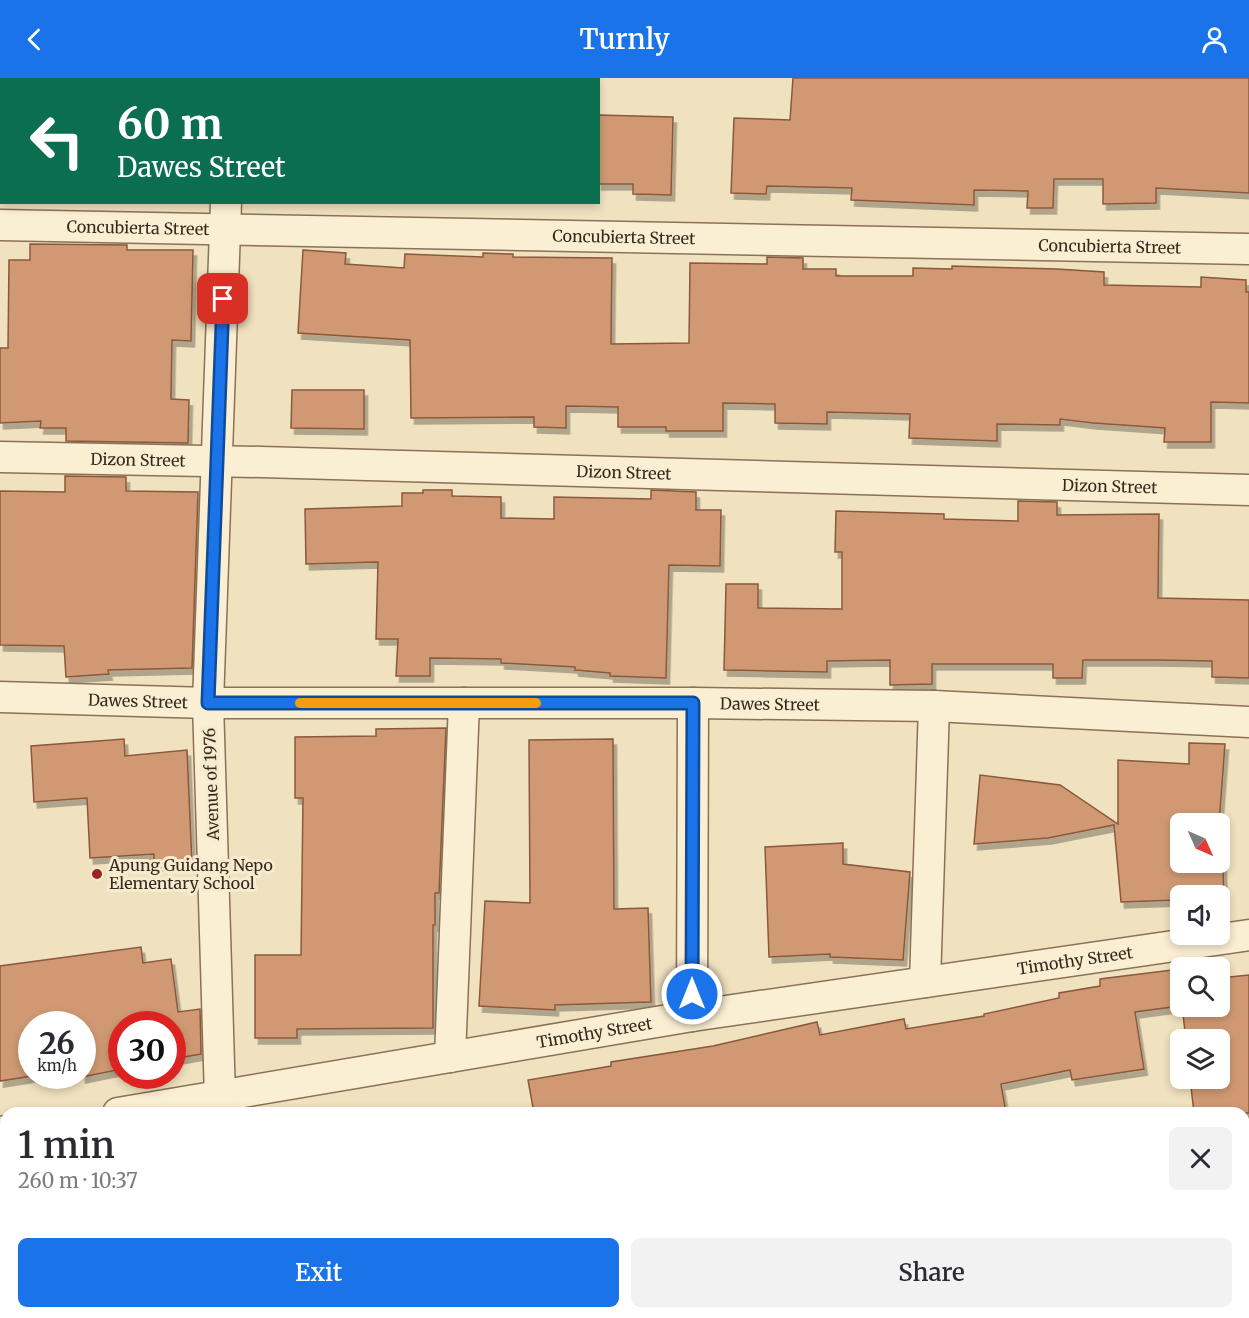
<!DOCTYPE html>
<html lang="en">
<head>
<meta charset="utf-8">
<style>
  body { margin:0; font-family:Merriweather,serif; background:#f2f2f3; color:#2b2b33; height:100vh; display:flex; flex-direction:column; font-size:22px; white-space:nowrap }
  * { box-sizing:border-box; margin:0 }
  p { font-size:20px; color:#7c7c81 }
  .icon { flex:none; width:33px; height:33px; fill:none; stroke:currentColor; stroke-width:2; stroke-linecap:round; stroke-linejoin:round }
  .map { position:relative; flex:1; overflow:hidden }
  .drawer { position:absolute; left:0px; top:1029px; width:1250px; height:212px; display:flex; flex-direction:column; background:#fff; border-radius:18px 18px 0 0; box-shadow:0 3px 9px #0003 }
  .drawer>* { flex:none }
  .banner { position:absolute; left:0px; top:0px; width:600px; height:126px; box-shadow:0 3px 9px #0003; background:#0b6e4f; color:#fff; overflow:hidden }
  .needle { width:39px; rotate:135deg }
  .fabs { position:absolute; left:1170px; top:735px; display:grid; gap:12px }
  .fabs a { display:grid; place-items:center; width:60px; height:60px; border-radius:9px; background:#fff; box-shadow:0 3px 9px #0003; font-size:30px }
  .speed { position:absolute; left:18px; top:933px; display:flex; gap:12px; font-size:30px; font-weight:700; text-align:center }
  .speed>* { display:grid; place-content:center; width:78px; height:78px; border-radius:50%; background:#fff; box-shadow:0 3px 9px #0003; line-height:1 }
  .speed small { font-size:15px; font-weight:400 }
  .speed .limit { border:9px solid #d22; background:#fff; color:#111 }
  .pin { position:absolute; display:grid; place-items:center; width:51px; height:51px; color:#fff; margin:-26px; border-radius:12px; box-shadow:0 3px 9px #0006 }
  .me { position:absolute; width:66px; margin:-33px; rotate:0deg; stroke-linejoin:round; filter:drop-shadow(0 0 4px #0008) }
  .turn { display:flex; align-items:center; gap:21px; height:126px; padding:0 18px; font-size:27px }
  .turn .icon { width:78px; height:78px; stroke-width:2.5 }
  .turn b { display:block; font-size:42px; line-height:51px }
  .round { display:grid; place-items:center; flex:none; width:63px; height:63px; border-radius:9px; background:#f2f2f3 }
  .headline { display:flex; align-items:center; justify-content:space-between; height:102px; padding:0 18px }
  h1 { font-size:36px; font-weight:600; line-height:45px }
  .primary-button { display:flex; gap:12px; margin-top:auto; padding:12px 18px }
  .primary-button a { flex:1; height:69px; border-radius:9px; background:#1a73e8; color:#fff; font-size:24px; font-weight:600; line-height:69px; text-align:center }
  .primary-button a+a { background:#f2f2f3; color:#2b2b33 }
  header { display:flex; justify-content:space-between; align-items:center; height:78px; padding:0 18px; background:#1a73e8; color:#fff; font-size:27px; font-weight:600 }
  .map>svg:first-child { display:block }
  .building { fill:#d09973; stroke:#8a593b; stroke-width:1.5; filter:url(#shadow) }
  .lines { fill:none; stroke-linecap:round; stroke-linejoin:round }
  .minor-casing { stroke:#8a7157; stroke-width:33 }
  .minor { stroke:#faeed3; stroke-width:30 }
  .route-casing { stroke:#114b97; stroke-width:15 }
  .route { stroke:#1a73e8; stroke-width:10 }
  .slow { stroke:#f59e0b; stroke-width:10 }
  .poi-dot { fill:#9c2326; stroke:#f7ebcf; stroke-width:2 }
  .labels { text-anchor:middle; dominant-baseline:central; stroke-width:6; stroke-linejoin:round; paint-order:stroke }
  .street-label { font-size:16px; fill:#39291c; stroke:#f7ebcf }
  .poi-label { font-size:16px; fill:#39291c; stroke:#f7ebcf; text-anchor:start }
</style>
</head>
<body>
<header><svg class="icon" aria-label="back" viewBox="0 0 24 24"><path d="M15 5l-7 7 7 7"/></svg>Turnly<svg class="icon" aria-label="person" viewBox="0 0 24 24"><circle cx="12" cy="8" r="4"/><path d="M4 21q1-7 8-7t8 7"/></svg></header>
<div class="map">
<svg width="1249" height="1240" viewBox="0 0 1249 1240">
  <defs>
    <filter id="shadow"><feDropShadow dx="3.5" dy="6" stdDeviation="0" flood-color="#0004"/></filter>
  </defs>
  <rect width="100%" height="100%" fill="#f0e1bf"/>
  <g class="building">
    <polygon points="793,0 1249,0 1249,115 1156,110 1156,125 1103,126 1103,101 1054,101 1053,130 1027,130 1028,113 974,112 974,127 851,122 852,110 767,108 766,116 731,115 734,40 790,42"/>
    <polygon points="598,37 673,39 671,117 633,116 633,106 598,106"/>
    <polygon points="30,166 127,167 127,172 193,172 191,263 172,262 171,321 189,322 188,365 66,363 66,350 40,350 41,343 0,345 0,270 8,270 9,182 30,182"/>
    <polygon points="303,172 346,175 345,186 404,190 405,176 483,179 483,175 513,176 513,179 612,180 611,266 689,265 690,185 767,186 767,179 803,180 803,191 836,191 836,198 913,198 913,190 952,191 952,188 1057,191 1104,194 1104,207 1201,209 1201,199 1246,202 1246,214 1249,214 1249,325 1211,324 1211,364 1164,364 1165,350 1093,345 1060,341 1060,347 997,346 997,363 909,360 910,336 827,334 827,346 775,345 775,326 723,325 723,353 666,353 666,349 618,349 618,329 566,328 566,350 534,349 534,339 411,340 410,262 298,255"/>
    <polygon points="292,312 364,312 364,351 291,350"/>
    <polygon points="65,398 126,399 126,413 198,414 192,590 108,592 109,596 66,599 64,568 0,567 0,413 65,414"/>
    <polygon points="423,412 452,412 452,418 501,419 501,440 554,441 554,419 651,421 651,412 696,414 696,432 721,432 720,488 669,487 666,600 610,598 610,595 575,592 575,589 501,585 501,581 430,580 430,598 396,598 398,561 376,561 378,484 306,486 305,431 402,428 402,415 423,415"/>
    <polygon points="1018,423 1057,424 1057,437 1159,436 1158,520 1249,522 1249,600 1212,599 1212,583 1154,582 1083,582 1082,600 1053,600 1053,586 932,586 932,606 890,607 890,582 827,583 827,594 724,592 726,506 758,506 758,530 842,531 842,474 835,474 836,433 944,436 944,441 1018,443"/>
    <polygon points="446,650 439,815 435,815 435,847 433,847 433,950 297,951 297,960 255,960 255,877 301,877 303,720 295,720 295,659 376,658 376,651"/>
    <polygon points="124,661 125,678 187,672 192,786 154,787 154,776 90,780 87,720 34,724 31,668"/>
    <polygon points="613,661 614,831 648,830 651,924 555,927 555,932 479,928 485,823 530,825 529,662"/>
    <polygon points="1189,665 1225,666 1219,746 1180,746 1180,784 1220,784 1220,761 1222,761 1224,819 1180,818 1180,821 1178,822 1121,824 1114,747 1048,760 974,766 980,697 1060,707 1118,746 1118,682 1189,686"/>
    <polygon points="843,765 843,786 910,794 903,882 830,879 830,876 769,879 765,769"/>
    <polygon points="141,869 143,885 171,881 178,934 200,931 201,976 172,981 172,946 122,946 122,991 82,999 82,946 32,946 32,998 0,1003 0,888"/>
    <polygon points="1180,891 1180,928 1135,934 1144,991 1072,1002 1070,992 1001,1006 1006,1035 534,1035 528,1002 611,988 611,984 713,968 817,944 820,957 904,941 906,951 984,938 984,936 1059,920 1059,915 1100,908 1100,901"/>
    <polygon points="1249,897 1249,1035 1194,1035 1190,1000 1220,1000 1220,962 1186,962 1182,928 1220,928 1220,900"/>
  </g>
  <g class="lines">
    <g class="minor-casing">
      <g id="minor">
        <polyline points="228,2 228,0"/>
        <path id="s1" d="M 0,147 L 1249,171"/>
        <path id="s2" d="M 0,379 L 261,384 L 1249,412"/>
        <path id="s3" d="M 0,619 L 208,625 L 693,625 L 934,628 L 1249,644"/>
        <polyline points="925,904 934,628"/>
        <polyline points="692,938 693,625"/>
        <polyline points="450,979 464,625"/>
        <path id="s4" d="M 118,1035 L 692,938 L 1249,857"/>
        <polyline points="222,1035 220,1019 208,625 226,124"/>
        <polyline points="0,1054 6,1053"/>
        <polyline points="1244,1120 1249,1119"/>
        <polyline points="249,1234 250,1240"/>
        <polyline points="460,1240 496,1234"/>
      </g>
    </g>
    <use href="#minor" class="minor"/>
  </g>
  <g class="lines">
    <g class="route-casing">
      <polyline id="route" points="223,221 208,625 693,625 692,916"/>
    </g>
    <use href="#route" class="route"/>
    <polyline class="slow" points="300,625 536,625"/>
  </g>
  <circle class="poi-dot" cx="97" cy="796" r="6"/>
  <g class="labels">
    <g class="street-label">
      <text stroke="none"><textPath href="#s1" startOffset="138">Concubierta Street</textPath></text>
      <text stroke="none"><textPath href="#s1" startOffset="624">Concubierta Street</textPath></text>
      <text stroke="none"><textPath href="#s1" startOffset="1110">Concubierta Street</textPath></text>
      <text stroke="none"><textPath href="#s2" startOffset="138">Dizon Street</textPath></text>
      <text stroke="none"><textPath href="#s2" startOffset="624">Dizon Street</textPath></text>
      <text stroke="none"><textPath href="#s2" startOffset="1110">Dizon Street</textPath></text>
      <text stroke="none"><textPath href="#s3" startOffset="138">Dawes Street</textPath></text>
      <text stroke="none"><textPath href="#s3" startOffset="770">Dawes Street</textPath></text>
      <text transform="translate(211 706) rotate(-92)">Avenue of 1976</text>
      <text stroke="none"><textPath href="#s4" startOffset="969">Timothy Street</textPath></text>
      <text stroke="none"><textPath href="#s4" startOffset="483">Timothy Street</textPath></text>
    </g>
    <g class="poi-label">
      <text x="109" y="787">Apung Guidang Nepo<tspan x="109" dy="18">Elementary School</tspan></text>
    </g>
  </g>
</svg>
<div class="fabs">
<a><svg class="needle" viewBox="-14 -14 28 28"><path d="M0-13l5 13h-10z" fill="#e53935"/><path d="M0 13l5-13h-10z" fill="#7c7c81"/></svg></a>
<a><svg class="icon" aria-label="sound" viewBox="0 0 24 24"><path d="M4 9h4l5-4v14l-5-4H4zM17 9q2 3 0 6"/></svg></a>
<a><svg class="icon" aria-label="search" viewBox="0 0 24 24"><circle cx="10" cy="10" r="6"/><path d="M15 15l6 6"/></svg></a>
<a><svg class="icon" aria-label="layers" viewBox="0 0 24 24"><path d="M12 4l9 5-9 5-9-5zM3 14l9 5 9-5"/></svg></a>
</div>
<div class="speed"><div>26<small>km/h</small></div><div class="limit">30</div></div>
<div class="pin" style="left:223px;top:221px;background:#d93025"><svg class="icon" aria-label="arrive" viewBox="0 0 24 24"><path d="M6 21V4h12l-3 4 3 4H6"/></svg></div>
<svg class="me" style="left:692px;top:916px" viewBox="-20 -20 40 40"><circle r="17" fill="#1a73e8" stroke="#fff" stroke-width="3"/><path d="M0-11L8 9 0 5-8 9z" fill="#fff"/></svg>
<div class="banner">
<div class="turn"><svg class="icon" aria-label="left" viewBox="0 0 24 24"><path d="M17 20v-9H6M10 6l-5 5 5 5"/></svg><div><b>60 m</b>Dawes Street</div></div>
</div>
<section class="drawer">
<div class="headline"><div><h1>1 min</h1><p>260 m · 10:37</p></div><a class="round"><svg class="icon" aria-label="close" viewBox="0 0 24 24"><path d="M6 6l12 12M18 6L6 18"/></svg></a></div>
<div class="primary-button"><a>Exit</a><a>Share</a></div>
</section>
</div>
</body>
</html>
